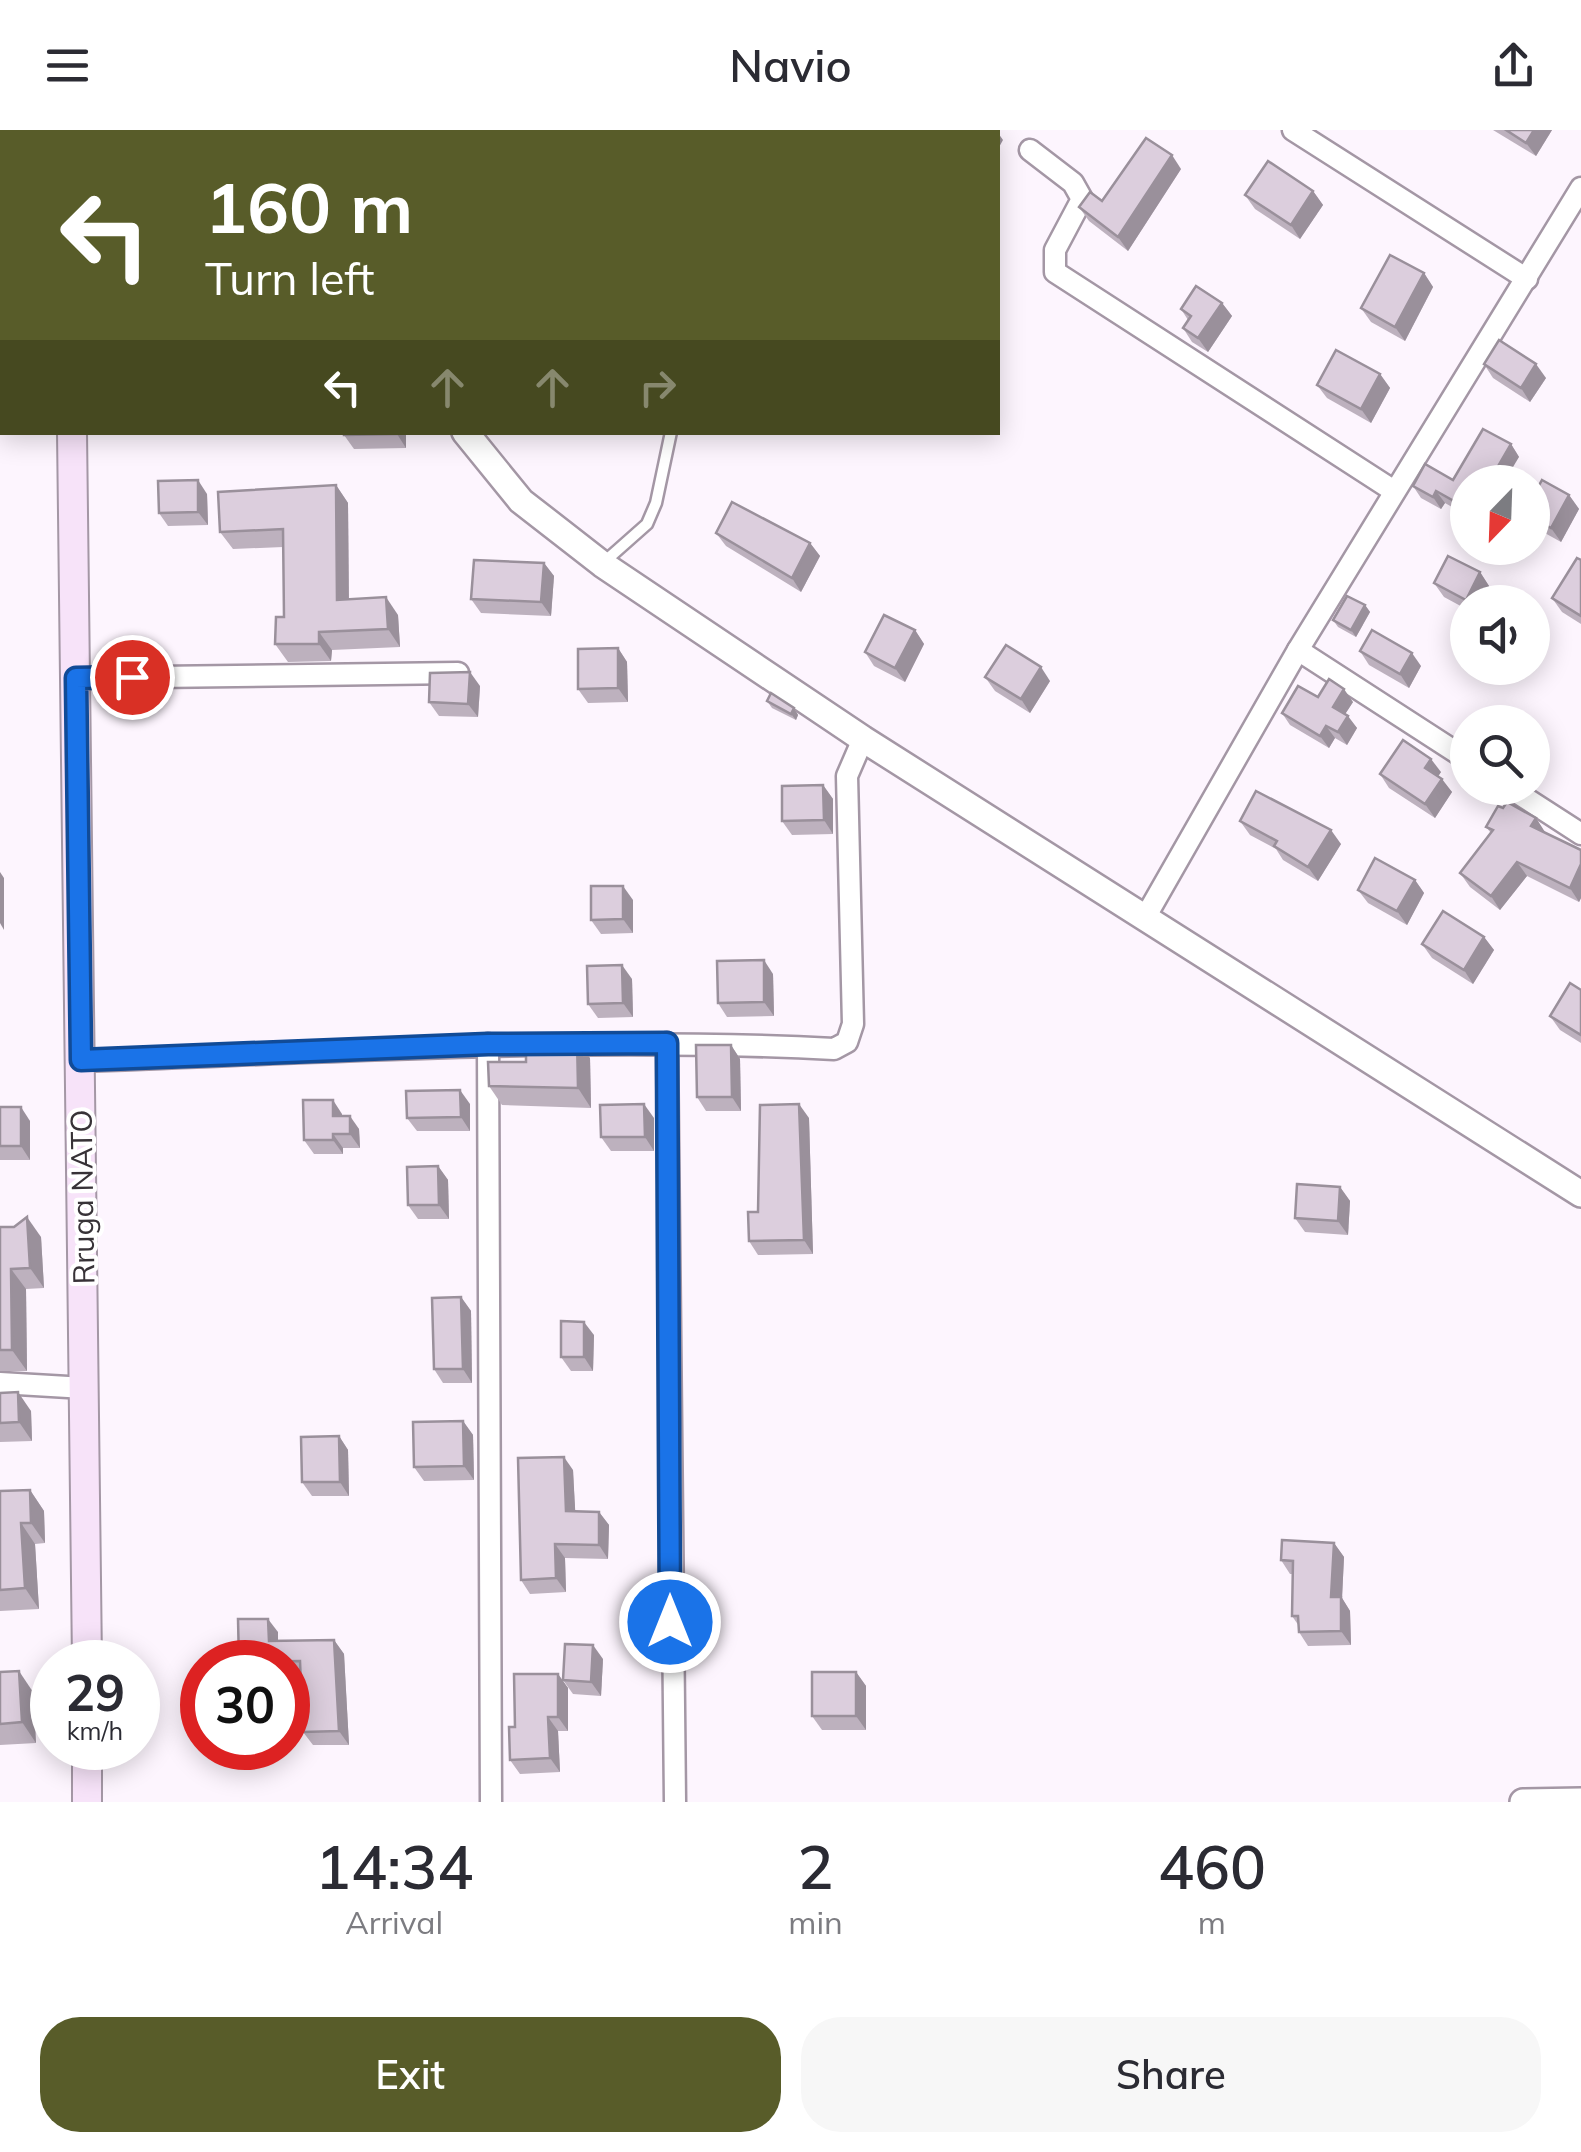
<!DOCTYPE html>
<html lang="en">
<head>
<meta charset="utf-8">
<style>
  body { margin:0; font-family:Mulish,sans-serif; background:#f7f7f7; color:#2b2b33; height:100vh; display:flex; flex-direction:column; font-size:38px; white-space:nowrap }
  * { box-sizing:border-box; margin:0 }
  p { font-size:32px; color:#7c7c81 }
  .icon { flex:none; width:55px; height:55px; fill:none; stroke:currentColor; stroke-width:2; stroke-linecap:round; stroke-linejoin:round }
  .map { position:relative; height:1672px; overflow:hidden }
  .sheet { display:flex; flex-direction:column; background:#fff; flex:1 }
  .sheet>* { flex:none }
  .top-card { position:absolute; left:0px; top:0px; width:1000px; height:305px; box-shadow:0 5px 25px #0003; background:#585c29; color:#fff; overflow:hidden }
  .needle { width:65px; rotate:203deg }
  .tools { position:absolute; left:1450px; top:335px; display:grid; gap:20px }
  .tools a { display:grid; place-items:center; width:100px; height:100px; border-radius:50%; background:#fff; box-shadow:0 5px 25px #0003; font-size:50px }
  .speed { position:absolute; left:30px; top:1510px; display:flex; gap:20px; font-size:50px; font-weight:700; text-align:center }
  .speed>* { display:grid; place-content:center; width:130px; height:130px; border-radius:50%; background:#fff; box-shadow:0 5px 25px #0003; line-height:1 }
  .speed small { font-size:25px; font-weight:400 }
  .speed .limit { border:15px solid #d22; background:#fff; color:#111 }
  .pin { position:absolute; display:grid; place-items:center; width:85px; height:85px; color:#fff; margin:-42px; border:5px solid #fff; border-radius:50%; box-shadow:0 2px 10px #0007 }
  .me { position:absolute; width:110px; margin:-55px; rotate:0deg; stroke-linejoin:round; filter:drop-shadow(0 0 8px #0008) }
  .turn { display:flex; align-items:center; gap:35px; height:210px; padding:0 40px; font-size:45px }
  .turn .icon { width:130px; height:130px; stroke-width:2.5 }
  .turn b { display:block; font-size:70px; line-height:85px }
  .lanes { display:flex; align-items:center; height:95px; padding:0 40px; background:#0003; justify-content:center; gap:50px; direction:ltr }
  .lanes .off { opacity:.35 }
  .eta { display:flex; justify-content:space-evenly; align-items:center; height:170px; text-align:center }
  .eta b { font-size:60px; font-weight:600; line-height:70px }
  .cta { display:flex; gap:20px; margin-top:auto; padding:20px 40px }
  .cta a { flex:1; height:115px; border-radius:40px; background:#585c29; color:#fff; font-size:40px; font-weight:600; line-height:115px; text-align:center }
  .cta a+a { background:#f7f7f7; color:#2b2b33 }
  header { display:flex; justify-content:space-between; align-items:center; height:130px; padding:0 40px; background:#fff; font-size:45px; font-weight:600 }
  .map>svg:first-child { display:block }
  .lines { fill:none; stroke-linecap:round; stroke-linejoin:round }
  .service-casing { stroke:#a497a5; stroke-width:15 }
  .minor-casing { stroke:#a497a5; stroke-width:25 }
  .tertiary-casing { stroke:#a497a5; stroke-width:30 }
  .secondary-casing { stroke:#a497a5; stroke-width:32 }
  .service { stroke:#fff; stroke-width:10 }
  .minor { stroke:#fff; stroke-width:20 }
  .tertiary { stroke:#fff; stroke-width:25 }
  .secondary { stroke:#f7e3f9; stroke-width:28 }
  .wall { fill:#bdb1be }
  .shaded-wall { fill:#9a909b }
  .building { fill:#dccedd; stroke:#9a909b; stroke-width:2.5 }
  .route-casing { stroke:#114b97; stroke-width:25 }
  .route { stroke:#1a73e8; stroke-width:18 }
  .labels { text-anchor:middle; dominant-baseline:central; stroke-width:8; stroke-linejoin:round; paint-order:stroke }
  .street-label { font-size:30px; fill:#373237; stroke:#fff }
</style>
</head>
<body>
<header><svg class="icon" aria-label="menu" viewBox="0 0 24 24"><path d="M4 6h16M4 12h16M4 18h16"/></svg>Navio<svg class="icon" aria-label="share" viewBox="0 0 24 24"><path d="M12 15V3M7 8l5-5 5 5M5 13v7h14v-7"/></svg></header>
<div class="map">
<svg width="1581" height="1672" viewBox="0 0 1581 1672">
  <rect width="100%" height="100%" fill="#fdf5fe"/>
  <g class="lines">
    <g class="service-casing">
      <polyline id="service" points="603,433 647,394 656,373 671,302"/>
    </g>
    <g class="minor-casing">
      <g id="minor">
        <polyline points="1293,0 1527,149"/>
        <polyline points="1030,20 1073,53 1082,69 1055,120 1055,142 1394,361"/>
        <polyline points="1298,520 1468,630"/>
        <polyline points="76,548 458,543"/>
        <polyline points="1510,658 1581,704"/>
        <polyline points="1146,786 1298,520 1581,58"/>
        <polyline points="667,913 675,1672"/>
        <polyline points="488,914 491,1672"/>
        <path d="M 81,931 C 332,922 583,906 834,919 L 847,912 L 853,894 L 847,646 L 863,609"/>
        <polyline points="0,1253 85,1258"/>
      </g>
    </g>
    <g class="tertiary-casing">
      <g id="tertiary">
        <polyline points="266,0 267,2"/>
        <polyline points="465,302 521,371 602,434 863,609 1581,1064"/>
        <polyline points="1523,1672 1581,1671"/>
      </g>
    </g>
    <g class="secondary-casing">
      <g id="secondary">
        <polyline points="70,2 70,0"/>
        <polyline points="72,302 87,1532"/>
        <polyline points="87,1618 87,1672"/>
      </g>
    </g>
    <use href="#service" class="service"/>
    <use href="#minor" class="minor"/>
    <use href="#tertiary" class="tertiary"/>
    <use href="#secondary" class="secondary"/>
  </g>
  <g class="wall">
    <polygon points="1493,0 1552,0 1536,26"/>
    <polygon points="1181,39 1128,121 1089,91 1079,77 1102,71"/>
    <polygon points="1313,61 1323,75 1300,109 1255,79 1245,65"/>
    <polygon points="1424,143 1433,157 1405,211 1371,192 1361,178"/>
    <polygon points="1222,173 1232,186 1208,222 1192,212 1183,198 1188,190 1181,179"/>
    <polygon points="1484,234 1546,248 1530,272 1493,248"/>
    <polygon points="1380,244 1390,258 1371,293 1327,268 1317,255"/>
    <polygon points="406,302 406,318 354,319 344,305"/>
    <polygon points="1511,314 1519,327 1468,352 1468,386 1445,373 1441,379 1421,368 1413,356 1453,350"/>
    <polygon points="336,355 348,373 349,470 398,485 400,517 332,520 331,531 288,532 275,514 284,487 283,417 233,419 220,402"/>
    <polygon points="207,364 208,395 168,396 159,383"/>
    <polygon points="1569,365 1579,379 1561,412 1534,397 1532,368"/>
    <polygon points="716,403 810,413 820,426 801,462 726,416"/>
    <polygon points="1581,430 1581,494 1562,482 1552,468"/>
    <polygon points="544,433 554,446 551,486 481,483 471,469"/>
    <polygon points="1480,442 1489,456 1481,472 1468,472 1468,480 1444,467 1434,453"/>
    <polygon points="1365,475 1370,482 1356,507 1338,497 1333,490"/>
    <polygon points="915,500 924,514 905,552 874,536 865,522"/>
    <polygon points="618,518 627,532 628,572 588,573 578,559"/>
    <polygon points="1360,521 1421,536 1409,558 1369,535"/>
    <polygon points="985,547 1050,551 1030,583 995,561"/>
    <polygon points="480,556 478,587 439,586 429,572"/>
    <polygon points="1318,567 1353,572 1345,584 1357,598 1347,615 1335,608 1329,618 1290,595 1282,583"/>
    <polygon points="767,571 794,578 798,585 796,590 772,578"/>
    <polygon points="1441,642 1438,646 1452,662 1435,688 1389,658 1380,644"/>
    <polygon points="823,655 833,669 833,704 792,705 782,691"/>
    <polygon points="1503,678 1536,688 1545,703 1581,720 1581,768 1579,772 1527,746 1500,780 1470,757 1460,743 1491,703 1486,697"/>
    <polygon points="1240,691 1341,714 1318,751 1283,730 1276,719 1250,705"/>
    <polygon points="1415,750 1424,763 1407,795 1368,773 1358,760"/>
    <polygon points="633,770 633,803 601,804 591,790"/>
    <polygon points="1484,807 1494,820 1473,854 1432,828 1422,814"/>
    <polygon points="773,844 774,886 727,887 718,873"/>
    <polygon points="632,849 633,887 598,888 588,874"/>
    <polygon points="1581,860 1581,913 1560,900 1550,886"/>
    <polygon points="731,915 740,929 741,981 706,981 697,967"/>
    <polygon points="590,928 591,978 502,975 489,956 526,932"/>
    <polygon points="470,974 470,1001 417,1001 407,988"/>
    <polygon points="0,977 30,991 30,1030 0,1030"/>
    <polygon points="342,984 342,986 359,999 360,1018 343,1018 343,1024 314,1024 304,1010"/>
    <polygon points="654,988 654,1021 611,1021 601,1007"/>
    <polygon points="809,988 813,1124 758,1125 749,1111 758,1082"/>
    <polygon points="438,1036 448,1050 449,1089 418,1089 408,1075"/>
    <polygon points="1340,1057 1350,1071 1348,1105 1305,1102 1295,1088"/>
    <polygon points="0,1097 41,1107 44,1158 26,1159 27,1241 0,1241"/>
    <polygon points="461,1167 471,1181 472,1253 443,1253 434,1239"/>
    <polygon points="594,1205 593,1241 571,1241 561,1227"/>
    <polygon points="0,1263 31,1281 32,1311 0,1312"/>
    <polygon points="463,1291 473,1305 474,1350 424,1351 414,1337"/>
    <polygon points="339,1306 348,1320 349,1366 312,1366 302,1352"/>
    <polygon points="573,1340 575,1381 599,1382 609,1395 608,1429 565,1428 566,1462 530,1464 521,1450"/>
    <polygon points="30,1360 44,1381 45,1413 35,1414 39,1479 0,1481 0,1361"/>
    <polygon points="1334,1413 1344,1427 1342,1468 1350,1481 1351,1515 1308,1516 1299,1502 1299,1496 1292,1486 1293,1444 1290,1444 1281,1430"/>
    <polygon points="278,1502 278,1510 334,1510 344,1524 349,1615 313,1615 303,1602 300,1545 288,1545 288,1532 239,1532"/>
    <polygon points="603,1529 601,1566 573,1564 563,1550"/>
    <polygon points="0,1542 33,1562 36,1613 0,1615"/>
    <polygon points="856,1542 866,1556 866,1600 822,1600 812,1586"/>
    <polygon points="558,1544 568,1558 568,1601 558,1601 560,1642 520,1644 510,1630 515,1597"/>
    <polygon points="220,1618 273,1618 274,1630 230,1631"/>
  </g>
  <g class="shaded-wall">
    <polygon points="991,0 996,0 1003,10 998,19 998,2 990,2"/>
    <polygon points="1534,0 1552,0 1536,26 1526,13"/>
    <polygon points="1172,25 1181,39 1128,121 1118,107"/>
    <polygon points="1313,61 1323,75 1300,109 1291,95"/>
    <polygon points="1424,143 1433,157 1405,211 1395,197"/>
    <polygon points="1222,173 1232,186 1208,222 1198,208"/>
    <polygon points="1536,234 1546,248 1530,272 1521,258"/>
    <polygon points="1380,244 1390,258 1371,293 1361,279"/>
    <polygon points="397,302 406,302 406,318 397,304"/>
    <polygon points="1511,314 1519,327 1504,352 1489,352"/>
    <polygon points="198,350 207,364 208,395 198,382"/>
    <polygon points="336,355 348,373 349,488 337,470"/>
    <polygon points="1436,361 1445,373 1441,379 1433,367"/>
    <polygon points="1569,365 1579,379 1561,412 1551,398"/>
    <polygon points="810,413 820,426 801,462 792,448"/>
    <polygon points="544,433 554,446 551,486 541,472"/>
    <polygon points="1480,442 1489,456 1481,472 1468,472 1466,470"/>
    <polygon points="386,467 398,485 400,517 388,499"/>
    <polygon points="1365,475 1370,482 1356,507 1351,500"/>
    <polygon points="915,500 924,514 905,552 895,538"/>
    <polygon points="319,502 332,520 331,531 319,514"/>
    <polygon points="618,518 627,532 628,572 618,558"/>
    <polygon points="1412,523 1421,536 1409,558 1400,544"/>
    <polygon points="1041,537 1050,551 1030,583 1021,569"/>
    <polygon points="470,542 480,556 478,587 468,574"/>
    <polygon points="1344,559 1353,572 1342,589 1333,577"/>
    <polygon points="794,578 798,585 796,590 791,584"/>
    <polygon points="1348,586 1357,598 1347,615 1338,602"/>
    <polygon points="1326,596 1335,608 1329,618 1320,606"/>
    <polygon points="1431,629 1441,642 1435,651 1425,638"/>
    <polygon points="1442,649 1452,662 1435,688 1425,674"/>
    <polygon points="823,655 833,669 833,704 824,690"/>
    <polygon points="1536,688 1545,702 1541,710 1531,696"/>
    <polygon points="1331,700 1341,714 1318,751 1308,737"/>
    <polygon points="1517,732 1527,746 1500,780 1491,766"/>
    <polygon points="1581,734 1581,768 1579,772 1570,758"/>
    <polygon points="0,742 4,748 4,800 0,793"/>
    <polygon points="1415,750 1424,763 1407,795 1397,781"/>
    <polygon points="623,756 633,770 633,803 623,789"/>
    <polygon points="1484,807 1494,820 1473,854 1464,840"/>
    <polygon points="764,830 773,844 774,886 764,872"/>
    <polygon points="622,835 632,849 633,887 623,873"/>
    <polygon points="577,909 590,928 591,978 578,958"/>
    <polygon points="731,915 740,929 741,981 732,967"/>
    <polygon points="460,960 470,974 470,1001 461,987"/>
    <polygon points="333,970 342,984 342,1000 333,986"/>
    <polygon points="644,974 654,988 654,1021 645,1007"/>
    <polygon points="799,974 809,988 813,1124 804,1110"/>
    <polygon points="21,977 30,991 30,1030 21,1016"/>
    <polygon points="350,986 359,999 360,1018 350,1004"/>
    <polygon points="333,1004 343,1018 343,1024 333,1010"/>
    <polygon points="438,1036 448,1050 449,1089 439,1075"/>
    <polygon points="1340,1057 1350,1071 1348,1105 1338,1091"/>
    <polygon points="27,1087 41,1107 44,1158 30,1138"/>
    <polygon points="11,1139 26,1159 27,1241 12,1220"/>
    <polygon points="461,1167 471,1181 472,1253 463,1239"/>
    <polygon points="584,1192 594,1205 593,1241 584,1227"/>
    <polygon points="18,1262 31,1281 32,1311 19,1292"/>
    <polygon points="463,1291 473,1305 474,1350 464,1336"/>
    <polygon points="339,1306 348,1320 349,1366 340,1352"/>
    <polygon points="564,1327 573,1340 576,1395 566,1381"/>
    <polygon points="30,1360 44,1381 45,1413 31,1393"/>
    <polygon points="599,1382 609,1395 608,1429 599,1415"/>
    <polygon points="21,1393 35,1414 39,1479 25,1458"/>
    <polygon points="1334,1413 1344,1427 1342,1468 1350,1481 1351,1515 1341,1501 1331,1467"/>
    <polygon points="555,1414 565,1428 566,1462 556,1448"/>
    <polygon points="268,1489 278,1502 278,1524 269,1511"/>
    <polygon points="334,1510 344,1524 349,1615 339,1601"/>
    <polygon points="593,1515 603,1529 601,1566 591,1552"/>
    <polygon points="19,1541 33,1562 36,1613 22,1592"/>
    <polygon points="856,1542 866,1556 866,1600 856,1586"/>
    <polygon points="558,1544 568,1558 568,1601 558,1587"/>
    <polygon points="548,1587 558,1601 560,1642 550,1628"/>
    <polygon points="264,1618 273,1618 274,1630"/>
  </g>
  <g class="building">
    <polygon points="768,0 789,0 788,2 767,2"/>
    <polygon points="946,0 991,0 990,2 944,2"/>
    <polygon points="1506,0 1534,0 1526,13"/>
    <polygon points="1146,8 1172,25 1118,107 1079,77 1090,62 1102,71"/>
    <polygon points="1268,31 1313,61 1291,95 1245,65"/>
    <polygon points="1390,125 1424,143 1395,197 1361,178"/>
    <polygon points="1196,156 1222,173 1198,208 1183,198 1191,186 1181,179"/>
    <polygon points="1499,210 1536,234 1521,258 1484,234"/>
    <polygon points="1336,220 1380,244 1361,279 1317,255"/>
    <polygon points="1483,299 1511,314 1489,352 1468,352 1468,379 1436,361 1433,367 1413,356 1425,334 1453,350"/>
    <polygon points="344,302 397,302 397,304 344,305"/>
    <polygon points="198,350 198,382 159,383 158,351"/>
    <polygon points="1542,350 1569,365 1551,398 1532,387 1532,368"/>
    <polygon points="336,355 337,470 386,467 388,499 319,502 319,514 275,514 276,487 284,487 283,399 220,402 218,362"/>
    <polygon points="732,372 810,413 792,448 716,403"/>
    <polygon points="1448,426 1480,442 1466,470 1434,453"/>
    <polygon points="1577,428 1581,430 1581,486 1552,468"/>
    <polygon points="474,430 544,433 541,472 471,469"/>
    <polygon points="1347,466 1365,475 1351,500 1333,490"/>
    <polygon points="884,485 915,500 895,538 865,522"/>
    <polygon points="1372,500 1412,523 1400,544 1360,521"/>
    <polygon points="1006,515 1041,537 1021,569 985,547"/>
    <polygon points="618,518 618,558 578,559 578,519"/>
    <polygon points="470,542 468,574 429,572 430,543"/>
    <polygon points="1329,549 1344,559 1333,577 1348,586 1338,602 1326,596 1320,606 1282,583 1298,556 1318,567"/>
    <polygon points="771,563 794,578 791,584 767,571"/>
    <polygon points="1403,610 1431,629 1425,638 1442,649 1425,674 1380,644"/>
    <polygon points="823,655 824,690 782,691 782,656"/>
    <polygon points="1256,661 1331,700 1308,737 1274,716 1277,711 1240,691"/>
    <polygon points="1507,672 1536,688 1531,696 1581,720 1581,734 1570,758 1517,732 1491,766 1460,743 1493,700 1486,697 1498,676 1503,678"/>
    <polygon points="1375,728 1415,750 1397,781 1358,760"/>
    <polygon points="591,756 623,756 623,789 591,790"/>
    <polygon points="1443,781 1484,807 1464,840 1422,814"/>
    <polygon points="764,830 764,872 718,873 717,831"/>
    <polygon points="622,835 623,873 588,874 587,836"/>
    <polygon points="1570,853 1581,860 1581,905 1550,886"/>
    <polygon points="577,909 578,958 489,956 488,932 526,932 526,910"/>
    <polygon points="696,915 731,915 732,967 697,967"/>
    <polygon points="460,960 461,987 407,988 406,961"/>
    <polygon points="303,970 333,970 333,986 350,986 350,1004 333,1004 333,1010 304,1010"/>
    <polygon points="644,974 645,1007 601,1007 600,975"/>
    <polygon points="799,974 804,1110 749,1111 748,1082 758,1082 760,975"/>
    <rect x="0" y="977" width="21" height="39"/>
    <polygon points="438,1036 439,1075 408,1075 407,1037"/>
    <polygon points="1297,1054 1340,1057 1338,1091 1295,1088"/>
    <polygon points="27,1087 30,1138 11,1139 12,1220 0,1220 0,1097 14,1097"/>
    <polygon points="461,1167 463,1239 434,1239 432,1168"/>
    <polygon points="561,1191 584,1192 584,1227 561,1227"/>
    <polygon points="18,1262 19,1292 0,1293 0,1263"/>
    <polygon points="463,1291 464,1336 414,1337 413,1292"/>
    <polygon points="339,1306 340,1352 302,1352 301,1307"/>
    <polygon points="564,1327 566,1381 599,1382 599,1415 555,1414 556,1448 521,1450 518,1328"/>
    <polygon points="30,1360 31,1393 21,1393 25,1458 0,1460 0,1361"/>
    <polygon points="1282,1410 1334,1413 1331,1467 1341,1467 1341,1501 1299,1502 1298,1486 1292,1486 1293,1431 1281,1430"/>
    <polygon points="238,1489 268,1489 269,1511 334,1510 339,1601 303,1602 300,1531 239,1532"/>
    <polygon points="565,1514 593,1515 591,1552 563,1550"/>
    <polygon points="19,1541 22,1592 0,1594 0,1542"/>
    <rect x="812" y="1542" width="44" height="44"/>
    <polygon points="514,1544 558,1544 558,1587 548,1587 550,1628 510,1630 509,1597 515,1597"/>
  </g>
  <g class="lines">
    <g class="route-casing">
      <polyline id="route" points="132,547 76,548 81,930 488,914 667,913 670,1492"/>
    </g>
    <use href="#route" class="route"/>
  </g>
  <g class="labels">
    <g class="street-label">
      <text transform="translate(82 1067) rotate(-91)">Rruga NATO</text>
    </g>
  </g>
</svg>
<div class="tools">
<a><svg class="needle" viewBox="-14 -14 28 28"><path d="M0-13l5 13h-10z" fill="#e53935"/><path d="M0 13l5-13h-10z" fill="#7c7c81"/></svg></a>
<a><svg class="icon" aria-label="sound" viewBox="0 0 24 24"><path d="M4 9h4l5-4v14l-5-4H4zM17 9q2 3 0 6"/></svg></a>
<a><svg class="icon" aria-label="search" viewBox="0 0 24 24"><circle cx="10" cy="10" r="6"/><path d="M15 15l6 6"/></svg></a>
</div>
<div class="speed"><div>29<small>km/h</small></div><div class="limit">30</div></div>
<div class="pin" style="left:132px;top:547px;background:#d93025"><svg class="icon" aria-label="arrive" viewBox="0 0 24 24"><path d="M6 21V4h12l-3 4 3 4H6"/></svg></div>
<svg class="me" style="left:670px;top:1492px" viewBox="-20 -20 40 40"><circle r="17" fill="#1a73e8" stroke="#fff" stroke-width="3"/><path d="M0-11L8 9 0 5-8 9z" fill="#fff"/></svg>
<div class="top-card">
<div class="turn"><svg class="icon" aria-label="left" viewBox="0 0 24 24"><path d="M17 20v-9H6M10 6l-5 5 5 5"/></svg><div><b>160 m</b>Turn left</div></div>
<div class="lanes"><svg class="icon" aria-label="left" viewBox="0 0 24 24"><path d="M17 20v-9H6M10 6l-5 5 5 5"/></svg><svg class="icon off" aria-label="ahead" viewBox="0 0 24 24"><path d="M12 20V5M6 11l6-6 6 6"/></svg><svg class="icon off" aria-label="ahead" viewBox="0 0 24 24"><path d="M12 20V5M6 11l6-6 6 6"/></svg><svg class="icon off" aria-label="right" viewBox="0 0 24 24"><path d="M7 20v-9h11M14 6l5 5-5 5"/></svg></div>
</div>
</div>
<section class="sheet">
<div class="eta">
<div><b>14:34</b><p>Arrival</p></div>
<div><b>2</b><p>min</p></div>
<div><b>460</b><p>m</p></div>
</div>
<div class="cta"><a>Exit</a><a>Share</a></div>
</section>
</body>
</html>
